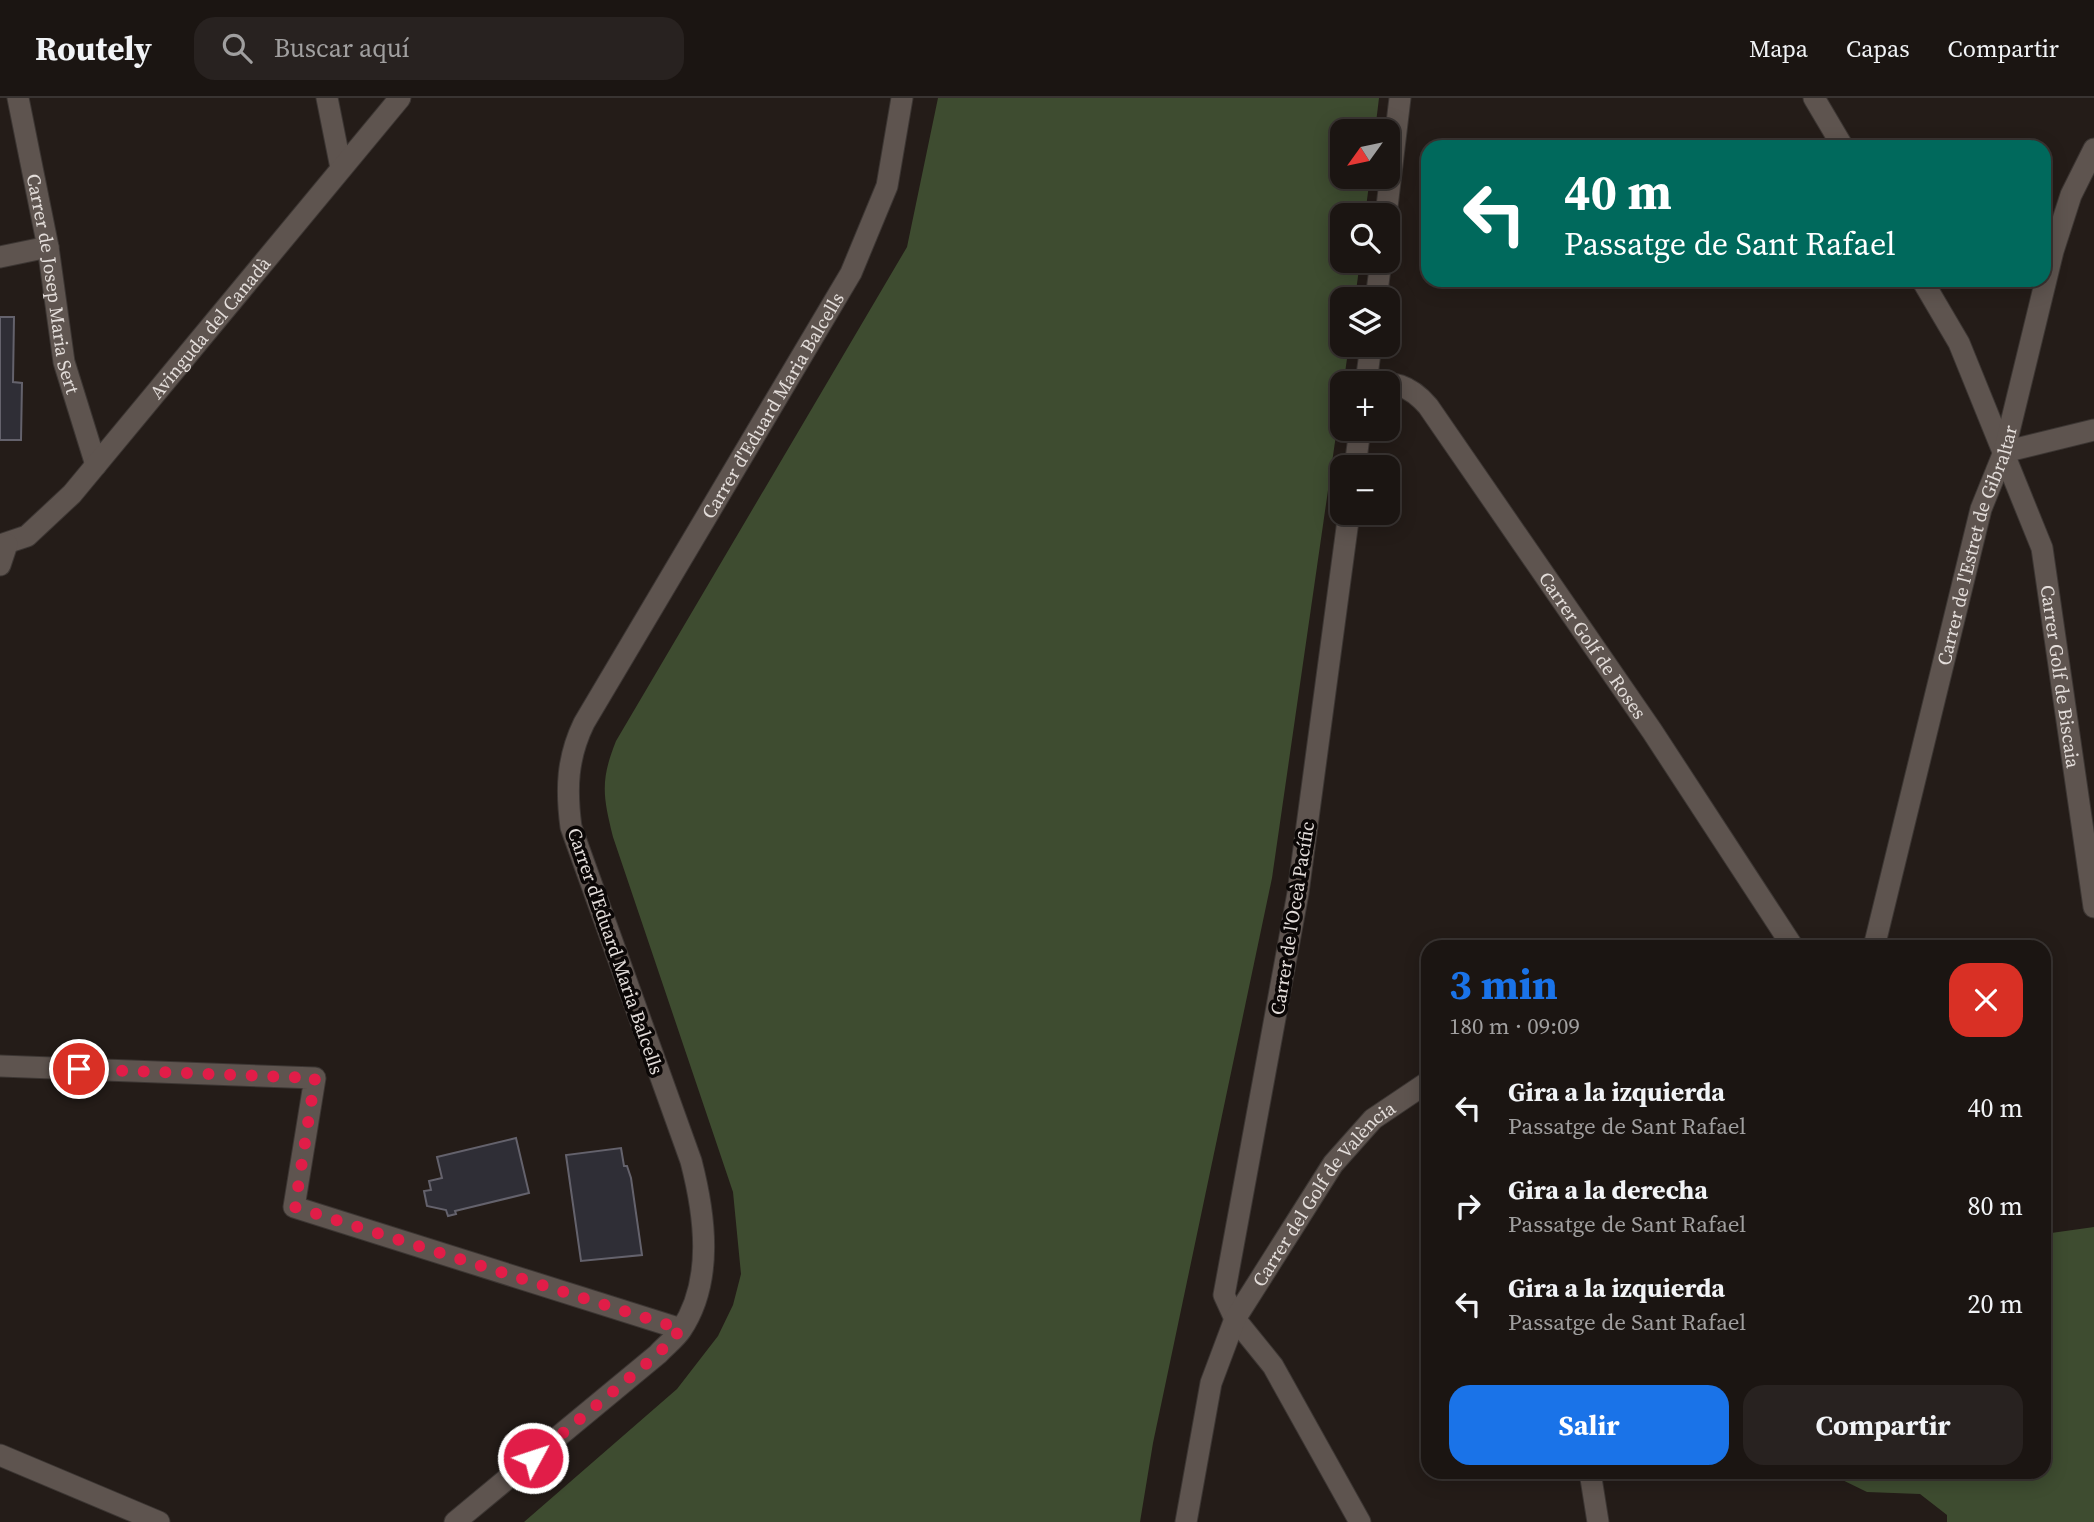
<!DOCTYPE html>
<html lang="es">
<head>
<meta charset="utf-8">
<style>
  body { margin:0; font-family:"Source Serif 4",serif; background:#282220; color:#f1f3f6; height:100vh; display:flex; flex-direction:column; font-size:26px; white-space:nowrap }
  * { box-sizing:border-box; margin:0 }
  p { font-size:23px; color:#a09f9f }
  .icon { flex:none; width:38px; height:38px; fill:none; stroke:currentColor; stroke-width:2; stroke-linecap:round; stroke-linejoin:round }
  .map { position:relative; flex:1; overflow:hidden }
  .sheet { position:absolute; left:1421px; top:842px; width:630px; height:539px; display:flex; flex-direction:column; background:#1b1512; border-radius:21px; box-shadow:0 4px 18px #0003,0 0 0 2px #393432 }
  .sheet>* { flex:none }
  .guide { position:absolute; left:1421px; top:42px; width:630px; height:147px; border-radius:21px; box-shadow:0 4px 18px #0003,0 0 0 2px #393432; background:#00695c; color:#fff; overflow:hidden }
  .needle { width:46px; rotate:237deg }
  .buttons { position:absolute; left:1330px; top:21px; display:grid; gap:14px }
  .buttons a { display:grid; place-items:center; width:70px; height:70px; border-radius:14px; background:#1b1512; box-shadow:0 4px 18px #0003,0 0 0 2px #393432; font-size:35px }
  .pin { position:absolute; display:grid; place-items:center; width:60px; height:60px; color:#fff; margin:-30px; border:4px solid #fff; border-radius:50%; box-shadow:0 2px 7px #0007 }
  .me { position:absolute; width:77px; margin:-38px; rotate:50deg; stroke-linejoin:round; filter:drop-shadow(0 0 5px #0008) }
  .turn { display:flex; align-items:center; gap:24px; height:147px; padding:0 28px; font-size:32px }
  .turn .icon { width:91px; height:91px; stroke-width:2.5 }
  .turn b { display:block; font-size:49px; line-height:60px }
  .round { display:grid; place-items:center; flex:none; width:74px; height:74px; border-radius:21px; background:#282220 }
  .headline { display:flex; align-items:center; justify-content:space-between; height:119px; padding:0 28px }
  h1 { font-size:42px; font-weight:700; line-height:52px; color:#1a73e8 }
  .cta { display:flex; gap:14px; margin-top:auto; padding:14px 28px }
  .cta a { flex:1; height:80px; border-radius:21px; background:#1a73e8; color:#fff; font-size:28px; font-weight:700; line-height:80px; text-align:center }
  .cta a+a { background:#282220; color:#f1f3f6 }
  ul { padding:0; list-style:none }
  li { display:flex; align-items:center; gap:21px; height:98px; padding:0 28px }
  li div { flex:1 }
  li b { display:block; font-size:26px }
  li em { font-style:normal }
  header { display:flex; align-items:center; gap:42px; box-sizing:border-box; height:98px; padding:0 35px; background:#1b1512; border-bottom:2px solid #393432 }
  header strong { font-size:33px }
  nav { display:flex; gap:38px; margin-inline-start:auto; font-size:24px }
  .search { width:490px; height:63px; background:#282220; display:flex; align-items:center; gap:18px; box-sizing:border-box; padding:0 24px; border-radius:21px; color:#a09f9f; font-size:26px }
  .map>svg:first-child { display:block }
  .forest { fill:#3e4c30 }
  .building { fill:#2f2e36; stroke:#64626c; stroke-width:2 }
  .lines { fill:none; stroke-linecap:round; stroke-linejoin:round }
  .street-casing { stroke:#3c3633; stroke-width:23 }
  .street { stroke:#5e544f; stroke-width:21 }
  .route { stroke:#e11d48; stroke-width:12; stroke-dasharray:0 21.6 }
  .labels { text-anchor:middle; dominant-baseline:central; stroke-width:7; stroke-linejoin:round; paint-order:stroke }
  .street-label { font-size:19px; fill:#e3ddda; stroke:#0b0706 }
</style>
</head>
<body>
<header>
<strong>Routely</strong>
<div class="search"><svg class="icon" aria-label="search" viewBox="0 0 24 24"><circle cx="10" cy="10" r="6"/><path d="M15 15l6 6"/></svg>Buscar aquí</div>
<nav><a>Mapa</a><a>Capas</a><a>Compartir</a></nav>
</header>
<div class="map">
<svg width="2094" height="1424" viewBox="0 0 2094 1424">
  <rect width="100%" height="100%" fill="#241c18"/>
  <g class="forest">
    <path d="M 938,0 L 1379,0 L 1375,33 L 1342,33 L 1342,79 L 1370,79 L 1365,117 L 1342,117 L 1342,163 L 1360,163 L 1355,201 L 1342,201 L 1342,247 L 1349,247 L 1272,780 L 1153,1345 L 1140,1424 L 524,1424 L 677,1291 L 718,1238 L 733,1207 L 741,1176 L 733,1094 L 613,739 C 603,698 600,683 616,643 L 907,149 Z"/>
    <polygon points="2094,1129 2094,1424 1947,1424 1947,1417 1920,1396 1867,1394 1826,1374 2044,1374 2044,1136"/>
  </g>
  <g class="building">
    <polygon points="0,219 14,219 13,284 22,285 21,342 0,342"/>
    <polygon points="516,1040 529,1095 455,1113 456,1116 448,1118 446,1112 427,1108 424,1093 431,1092 429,1083 442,1080 437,1059"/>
    <polygon points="621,1050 624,1068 627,1068 631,1080 642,1157 581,1163 566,1057"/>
  </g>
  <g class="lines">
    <g class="street-casing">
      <g id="street">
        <path id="s1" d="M 18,0 L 48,149 L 64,264 L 96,367"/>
        <polyline points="327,0 341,70"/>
        <polyline points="1814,0 1843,49"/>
        <polyline points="1386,117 1400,0"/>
        <polyline points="0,159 48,149"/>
        <path id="s2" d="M 1922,182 L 1959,245 L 2042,450 L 2094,809"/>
        <polyline points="1376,201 1381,163"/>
        <path id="s3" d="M 1366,284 C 1394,284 1409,286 1428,308 L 1652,633 L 1793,849"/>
        <polyline points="1366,285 1371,247"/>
        <polyline points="2004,354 2094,332"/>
        <polyline points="1355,369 1360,331"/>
        <polyline points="1349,415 1298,795 1224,1197 1235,1221 1273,1268 1360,1424"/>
        <path id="s4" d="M 0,447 L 27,438 L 72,396 L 400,0"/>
        <polyline points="0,467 7,446"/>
        <path id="s5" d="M 1874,849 L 1981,411 L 2004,354 L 2053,153 L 2071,97 L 2094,51"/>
        <polyline points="0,968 315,980 294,1109 681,1231"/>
        <polyline points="0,1357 159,1424"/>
        <polyline points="1590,1374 1598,1424"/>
        <path id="s6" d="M 455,1424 L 658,1256 C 665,1248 675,1241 681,1232 C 714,1183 705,1117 691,1063 L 571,729 C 566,691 567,660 584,625 L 851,175 L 887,88 L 902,0"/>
        <path id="s7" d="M 1186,1424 L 1211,1285 L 1235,1221 L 1333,1066 L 1373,1021 L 1428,984"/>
      </g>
    </g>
    <use href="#street" class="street"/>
  </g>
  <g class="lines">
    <polyline class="route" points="79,971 315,980 295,1109 681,1231 658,1256 533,1360"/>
  </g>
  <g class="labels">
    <g class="street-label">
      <text stroke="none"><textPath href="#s1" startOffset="189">Carrer de Josep Maria Sert</textPath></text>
      <text stroke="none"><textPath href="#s4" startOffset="306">Avinguda del Canadà</textPath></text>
      <text stroke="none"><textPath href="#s6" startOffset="1302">Carrer d'Eduard Maria Balcells</textPath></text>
      <text stroke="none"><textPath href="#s5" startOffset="415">Carrer de l'Estret de Gibraltar</textPath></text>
      <text stroke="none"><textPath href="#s3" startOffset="360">Carrer Golf de Roses</textPath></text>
      <text stroke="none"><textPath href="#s2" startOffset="424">Carrer Golf de Biscaia</textPath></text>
      <text transform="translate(1292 820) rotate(-81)">Carrer de l'Oceà Pacífic</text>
      <text transform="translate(616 853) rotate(71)">Carrer d'Eduard Maria Balcells</text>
      <text stroke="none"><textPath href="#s7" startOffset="364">Carrer del Golf de València</textPath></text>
    </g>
  </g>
</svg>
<div class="buttons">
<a><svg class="needle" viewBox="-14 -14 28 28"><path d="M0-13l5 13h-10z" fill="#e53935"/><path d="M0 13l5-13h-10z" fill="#a09f9f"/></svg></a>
<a><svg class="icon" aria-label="search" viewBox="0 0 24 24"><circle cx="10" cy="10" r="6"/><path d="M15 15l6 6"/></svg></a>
<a><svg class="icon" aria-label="layers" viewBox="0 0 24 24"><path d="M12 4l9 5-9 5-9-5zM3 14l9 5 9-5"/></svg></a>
<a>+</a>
<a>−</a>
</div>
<div class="pin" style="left:79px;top:971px;background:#d93025"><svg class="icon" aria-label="arrive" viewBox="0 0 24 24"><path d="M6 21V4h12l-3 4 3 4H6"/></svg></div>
<svg class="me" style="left:533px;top:1360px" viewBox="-20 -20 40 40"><circle r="17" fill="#e11d48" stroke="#fff" stroke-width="3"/><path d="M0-11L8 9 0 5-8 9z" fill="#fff"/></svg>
<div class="guide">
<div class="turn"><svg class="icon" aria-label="left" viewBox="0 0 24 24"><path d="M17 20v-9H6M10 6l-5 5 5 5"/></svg><div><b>40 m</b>Passatge de Sant Rafael</div></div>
</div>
<section class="sheet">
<div class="headline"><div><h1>3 min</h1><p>180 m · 09:09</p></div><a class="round" style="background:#d93025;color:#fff"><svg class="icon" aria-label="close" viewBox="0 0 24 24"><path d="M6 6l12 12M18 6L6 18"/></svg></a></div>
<ul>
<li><svg class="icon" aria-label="left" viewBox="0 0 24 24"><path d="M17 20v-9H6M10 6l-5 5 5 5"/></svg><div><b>Gira a la izquierda</b><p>Passatge de Sant Rafael</p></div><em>40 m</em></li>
<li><svg class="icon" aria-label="right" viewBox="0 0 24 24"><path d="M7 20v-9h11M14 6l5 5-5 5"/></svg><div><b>Gira a la derecha</b><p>Passatge de Sant Rafael</p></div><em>80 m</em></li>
<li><svg class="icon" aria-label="left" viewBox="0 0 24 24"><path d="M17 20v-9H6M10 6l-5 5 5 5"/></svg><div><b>Gira a la izquierda</b><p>Passatge de Sant Rafael</p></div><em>20 m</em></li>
</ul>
<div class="cta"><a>Salir</a><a>Compartir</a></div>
</section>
</div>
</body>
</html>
